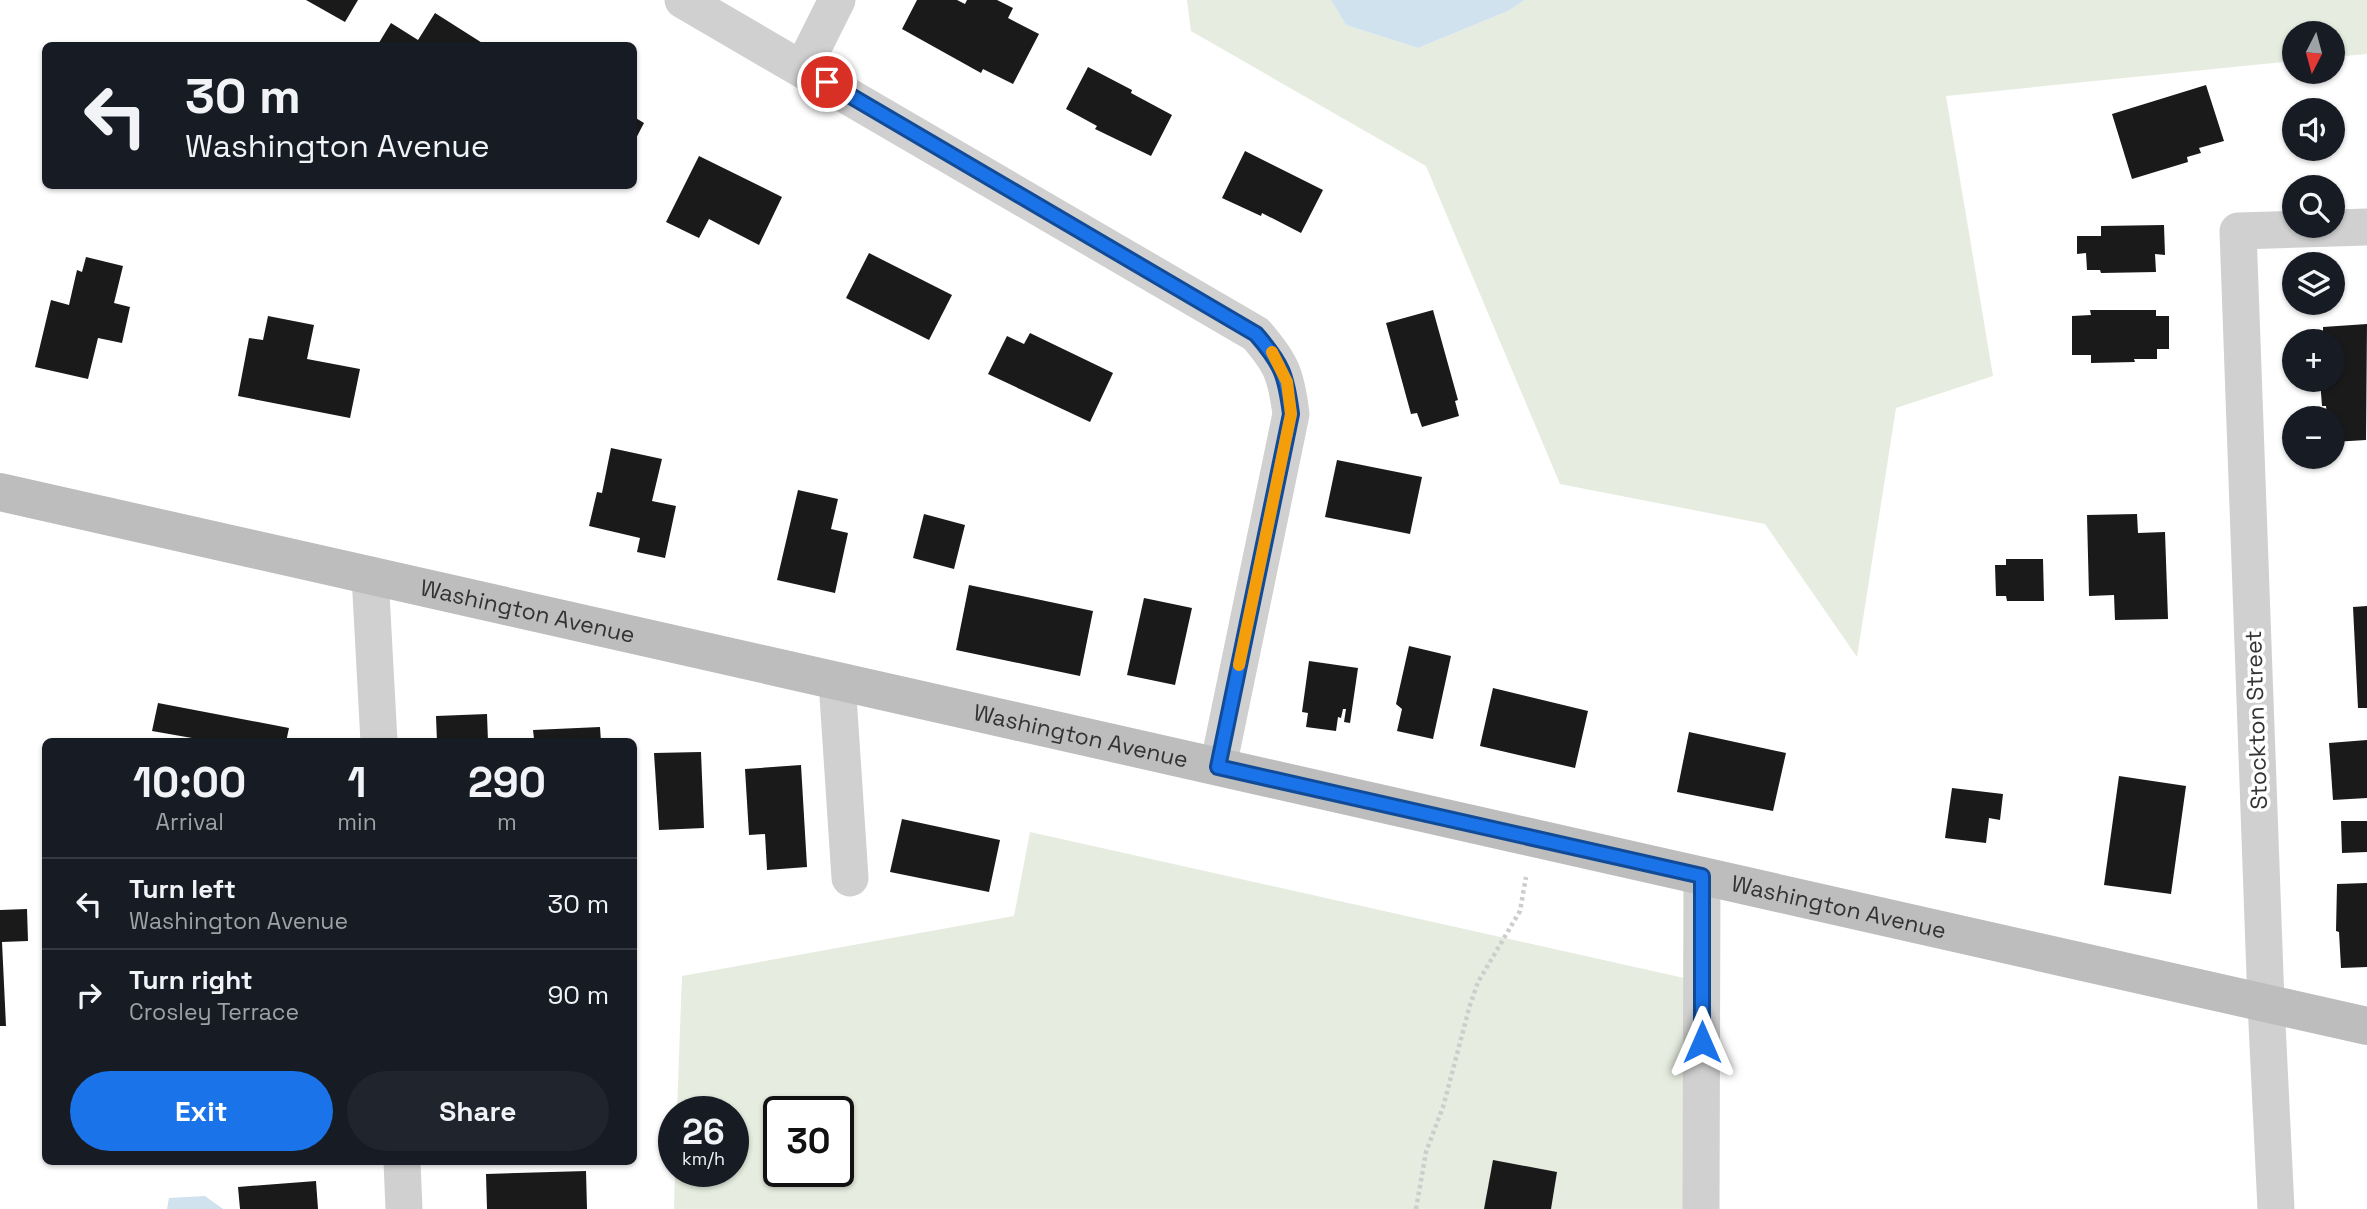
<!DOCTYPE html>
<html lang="en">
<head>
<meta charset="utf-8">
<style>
  body { margin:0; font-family:"Space Grotesk",sans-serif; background:#20242c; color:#f1f3f6; height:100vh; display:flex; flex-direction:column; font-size:26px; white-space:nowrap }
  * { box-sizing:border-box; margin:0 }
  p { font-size:23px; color:#9ea1a6 }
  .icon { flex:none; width:38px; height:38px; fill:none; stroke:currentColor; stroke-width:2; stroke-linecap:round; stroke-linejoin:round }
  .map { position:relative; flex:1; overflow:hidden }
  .sheet { position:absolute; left:42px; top:738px; width:595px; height:427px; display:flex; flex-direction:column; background:#171b24; border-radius:10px; box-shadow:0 2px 5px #0004 }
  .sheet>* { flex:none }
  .banner { position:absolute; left:42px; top:42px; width:595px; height:147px; border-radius:10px; box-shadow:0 2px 5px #0004; background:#171b24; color:#f1f3f6; overflow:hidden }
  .needle { width:46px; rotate:186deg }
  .tools { position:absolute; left:2282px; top:21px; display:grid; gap:14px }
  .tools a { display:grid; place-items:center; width:63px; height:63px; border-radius:50%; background:#171b24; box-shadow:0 2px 5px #0004; font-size:35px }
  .speed { position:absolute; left:658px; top:1096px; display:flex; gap:14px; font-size:35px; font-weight:700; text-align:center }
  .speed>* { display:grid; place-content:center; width:91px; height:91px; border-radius:50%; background:#171b24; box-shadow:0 2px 5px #0004; line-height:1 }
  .speed small { font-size:18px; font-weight:400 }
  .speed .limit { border:4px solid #111; border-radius:10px; background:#fff; color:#111 }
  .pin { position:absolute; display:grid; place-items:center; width:60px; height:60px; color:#fff; margin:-30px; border:4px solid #fff; border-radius:50%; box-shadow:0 2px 7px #0007 }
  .me { position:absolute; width:77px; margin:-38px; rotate:0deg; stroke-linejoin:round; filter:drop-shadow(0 0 5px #0008) }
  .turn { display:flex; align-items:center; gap:24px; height:147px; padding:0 28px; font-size:32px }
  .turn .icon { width:91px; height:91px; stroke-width:2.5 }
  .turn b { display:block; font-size:49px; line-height:60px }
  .eta { display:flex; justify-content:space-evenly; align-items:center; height:119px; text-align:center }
  .eta b { font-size:42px; font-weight:700; line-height:49px }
  .action { display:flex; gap:14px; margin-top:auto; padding:14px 28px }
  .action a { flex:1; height:80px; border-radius:42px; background:#1a73e8; color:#fff; font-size:28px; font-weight:700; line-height:80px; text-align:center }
  .action a+a { background:#20242c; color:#f1f3f6 }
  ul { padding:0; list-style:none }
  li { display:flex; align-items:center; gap:21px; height:91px; padding:0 28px; border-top:2px solid #363941 }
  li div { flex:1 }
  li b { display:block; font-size:26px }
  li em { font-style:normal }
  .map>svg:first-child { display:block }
  .green { fill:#e6ecdf; fill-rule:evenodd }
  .water { fill:#cfe2ee }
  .building { fill:#1a1a1a }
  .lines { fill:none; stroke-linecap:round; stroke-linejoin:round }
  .path { stroke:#cdcdcd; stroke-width:4.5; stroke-dasharray:3.5 3.5; stroke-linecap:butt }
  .street { stroke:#d0d0d0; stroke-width:37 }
  .secondary { stroke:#bdbdbd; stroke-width:38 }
  .route-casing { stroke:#114b97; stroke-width:18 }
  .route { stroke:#1a73e8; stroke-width:12 }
  .slow { stroke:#f59e0b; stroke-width:12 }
  .labels { text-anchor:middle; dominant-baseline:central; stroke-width:7; stroke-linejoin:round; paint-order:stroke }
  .street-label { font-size:23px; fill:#333; stroke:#fff }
</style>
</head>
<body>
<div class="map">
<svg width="2367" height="1209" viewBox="0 0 2367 1209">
  <rect width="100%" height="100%" fill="#fff"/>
  <g class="green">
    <polygon points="1187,0 1331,0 1346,25 1418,48 1508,11 1525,0 2367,0 2367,54 2333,57 2333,33 2294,33 2294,61 1946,96 1993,376 1896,408 1857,657 1765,524 1560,484 1426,166 1191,31"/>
    <path d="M 1030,832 L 1684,978 L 1688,1209 L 674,1209 L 675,1171 L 733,1171 L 733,1111 L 677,1111 L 682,976 L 1014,916 ZM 779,1111 L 838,1111 L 838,1171 L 779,1171 Z"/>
  </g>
  <g class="water">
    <polygon points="1331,0 1525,0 1508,11 1418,48 1346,25"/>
    <polygon points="205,1196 223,1209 167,1209 169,1198"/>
  </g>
  <g class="building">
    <polygon points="306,0 358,0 345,22"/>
    <polygon points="917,0 957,0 965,4 967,0 997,0 1013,8 1008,18 1039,34 1013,84 983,69 981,73 902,29"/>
    <polygon points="435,13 487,46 377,46 391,23 418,40"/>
    <polygon points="1088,67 1132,90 1131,93 1172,115 1151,156 1095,129 1097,126 1066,109"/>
    <polygon points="2206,85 2224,141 2199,148 2201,153 2187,157 2188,162 2132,179 2112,114"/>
    <polygon points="634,117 644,123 634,142"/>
    <polygon points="1245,151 1323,190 1301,233 1262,213 1261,216 1222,198"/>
    <polygon points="699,156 782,197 759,245 709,219 699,238 666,222"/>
    <polygon points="2164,225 2165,255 2155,254 2156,272 2101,273 2100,270 2087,270 2086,253 2077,254 2077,236 2101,236 2101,226"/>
    <polygon points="869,253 952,295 929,340 846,298"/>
    <polygon points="86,257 123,266 114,303 130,307 122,343 98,338 88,379 35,367 51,300 69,305 77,270 82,272"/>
    <polygon points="1433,310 1458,400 1455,401 1459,416 1422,427 1417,413 1411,414 1386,323"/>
    <polygon points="2090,310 2156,310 2156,316 2169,316 2169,349 2157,349 2157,359 2134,359 2135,362 2091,363 2091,355 2072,355 2072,316 2091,315"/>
    <polygon points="268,316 314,325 307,359 360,369 350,418 238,396 249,338 263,340"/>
    <polygon points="2367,324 2366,440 2333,442 2333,418 2327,418 2326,406 2322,406 2320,380 2333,380 2333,341 2323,341 2323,327"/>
    <polygon points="1030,333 1113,373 1090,422 988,374 1007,336 1024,344"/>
    <polygon points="611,448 662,459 652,501 676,506 665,558 637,552 640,538 589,526 597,492 602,493"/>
    <polygon points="1337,460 1422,477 1410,534 1325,517"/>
    <polygon points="798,490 838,499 831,529 848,533 835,593 777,580"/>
    <polygon points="924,514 965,525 954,569 913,558"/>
    <polygon points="2137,514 2138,533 2165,532 2168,619 2115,620 2114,595 2089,596 2087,515"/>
    <polygon points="2006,559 2043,559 2044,601 2007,601 2006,596 1996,596 1995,565 2006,565"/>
    <polygon points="969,585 1093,611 1080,676 956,650"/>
    <polygon points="1144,598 1192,608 1175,685 1127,675"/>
    <polygon points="2367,606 2367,708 2358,708 2353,607"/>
    <polygon points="1409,646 1451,656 1433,739 1397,731 1402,709 1396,704"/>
    <polygon points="1309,661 1358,668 1350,723 1344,722 1346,709 1343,709 1341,718 1338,717 1336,731 1306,727 1308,713 1302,712"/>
    <polygon points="1493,688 1588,711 1575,768 1480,746"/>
    <polygon points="158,703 289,728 286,742 191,742 192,738 152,731"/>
    <polygon points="487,714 488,742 437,742 436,716"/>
    <polygon points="600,727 601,742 527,742 526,739 534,739 533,730"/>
    <polygon points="1689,732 1786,753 1773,811 1677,792"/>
    <polygon points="2367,740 2367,798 2333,800 2329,743"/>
    <polygon points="701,752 704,828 659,830 654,753"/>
    <polygon points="801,765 807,867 767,870 765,834 749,835 745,769"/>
    <polygon points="2119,776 2186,786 2171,894 2104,885"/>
    <polygon points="1952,788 2003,794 2000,820 1989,818 1986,843 1945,838"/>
    <polygon points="902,819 1000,840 989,892 890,872"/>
    <polygon points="2341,821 2367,821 2367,852 2342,853"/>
    <polygon points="2367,883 2367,967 2341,968 2339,932 2336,931 2337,884"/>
    <polygon points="27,909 28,941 2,942 6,1026 0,1026 0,910"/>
    <polygon points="1493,1160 1557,1172 1551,1209 1484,1209"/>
    <polygon points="586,1171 587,1209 487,1209 486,1174"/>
    <polygon points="316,1181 318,1209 240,1209 238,1187"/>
  </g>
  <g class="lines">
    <polyline class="path" points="1416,1209 1426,1152 1443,1107 1470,1005 1478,982 1520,911 1526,877"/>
    <g class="street">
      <path d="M 683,0 L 1256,334 C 1282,364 1286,375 1291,414 L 1218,767"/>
      <polyline points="803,68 837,0"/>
      <polyline points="370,575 379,742"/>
      <polyline points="837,681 850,878"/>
      <polyline points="402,1162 404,1209"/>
      <polyline points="1701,1209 1702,876"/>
      <polyline points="2276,1209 2266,1003 2238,231 2367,227"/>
    </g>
    <path class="secondary" id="s1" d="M 0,492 L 2367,1026"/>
  </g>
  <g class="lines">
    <g class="route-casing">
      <path id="route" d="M 827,82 L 1256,334 C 1282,364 1286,375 1291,414 L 1218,767 L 1702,876 L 1702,1042"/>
    </g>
    <use href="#route" class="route"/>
    <polyline class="slow" points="1239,665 1291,414 1287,382 1272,352"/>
  </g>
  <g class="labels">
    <g class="street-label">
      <text stroke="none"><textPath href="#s1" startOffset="541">Washington Avenue</textPath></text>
      <text transform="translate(2256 720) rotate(-92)">Stockton Street</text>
      <text stroke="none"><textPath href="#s1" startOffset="1108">Washington Avenue</textPath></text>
      <text stroke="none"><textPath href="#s1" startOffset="1885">Washington Avenue</textPath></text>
    </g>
  </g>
</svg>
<div class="tools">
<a><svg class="needle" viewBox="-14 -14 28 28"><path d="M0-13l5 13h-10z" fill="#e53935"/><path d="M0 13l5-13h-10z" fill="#9ea1a6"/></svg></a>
<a><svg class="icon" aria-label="sound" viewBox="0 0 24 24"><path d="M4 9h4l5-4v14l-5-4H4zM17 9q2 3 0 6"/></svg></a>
<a><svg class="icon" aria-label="search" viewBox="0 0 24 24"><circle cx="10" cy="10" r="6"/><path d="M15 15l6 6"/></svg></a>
<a><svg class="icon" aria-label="layers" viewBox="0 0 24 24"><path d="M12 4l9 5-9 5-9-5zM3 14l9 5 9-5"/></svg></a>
<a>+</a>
<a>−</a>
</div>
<div class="speed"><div>26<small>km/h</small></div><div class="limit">30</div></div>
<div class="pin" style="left:827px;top:82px;background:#d93025"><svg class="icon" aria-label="arrive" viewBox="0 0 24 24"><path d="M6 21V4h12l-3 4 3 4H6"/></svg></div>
<svg class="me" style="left:1702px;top:1042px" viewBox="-20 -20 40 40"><path d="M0-17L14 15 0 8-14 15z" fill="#1a73e8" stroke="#fff" stroke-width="4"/></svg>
<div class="banner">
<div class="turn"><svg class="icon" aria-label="left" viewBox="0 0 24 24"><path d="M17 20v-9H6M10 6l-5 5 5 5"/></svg><div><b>30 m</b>Washington Avenue</div></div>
</div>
<section class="sheet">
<div class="eta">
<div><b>10:00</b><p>Arrival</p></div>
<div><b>1</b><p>min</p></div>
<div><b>290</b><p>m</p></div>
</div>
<ul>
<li><svg class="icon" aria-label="left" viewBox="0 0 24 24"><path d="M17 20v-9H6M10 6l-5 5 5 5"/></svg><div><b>Turn left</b><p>Washington Avenue</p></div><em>30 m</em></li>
<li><svg class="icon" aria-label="right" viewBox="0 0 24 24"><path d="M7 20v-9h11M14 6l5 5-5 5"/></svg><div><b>Turn right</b><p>Crosley Terrace</p></div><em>90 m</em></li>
</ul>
<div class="action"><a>Exit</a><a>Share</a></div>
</section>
</div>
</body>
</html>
